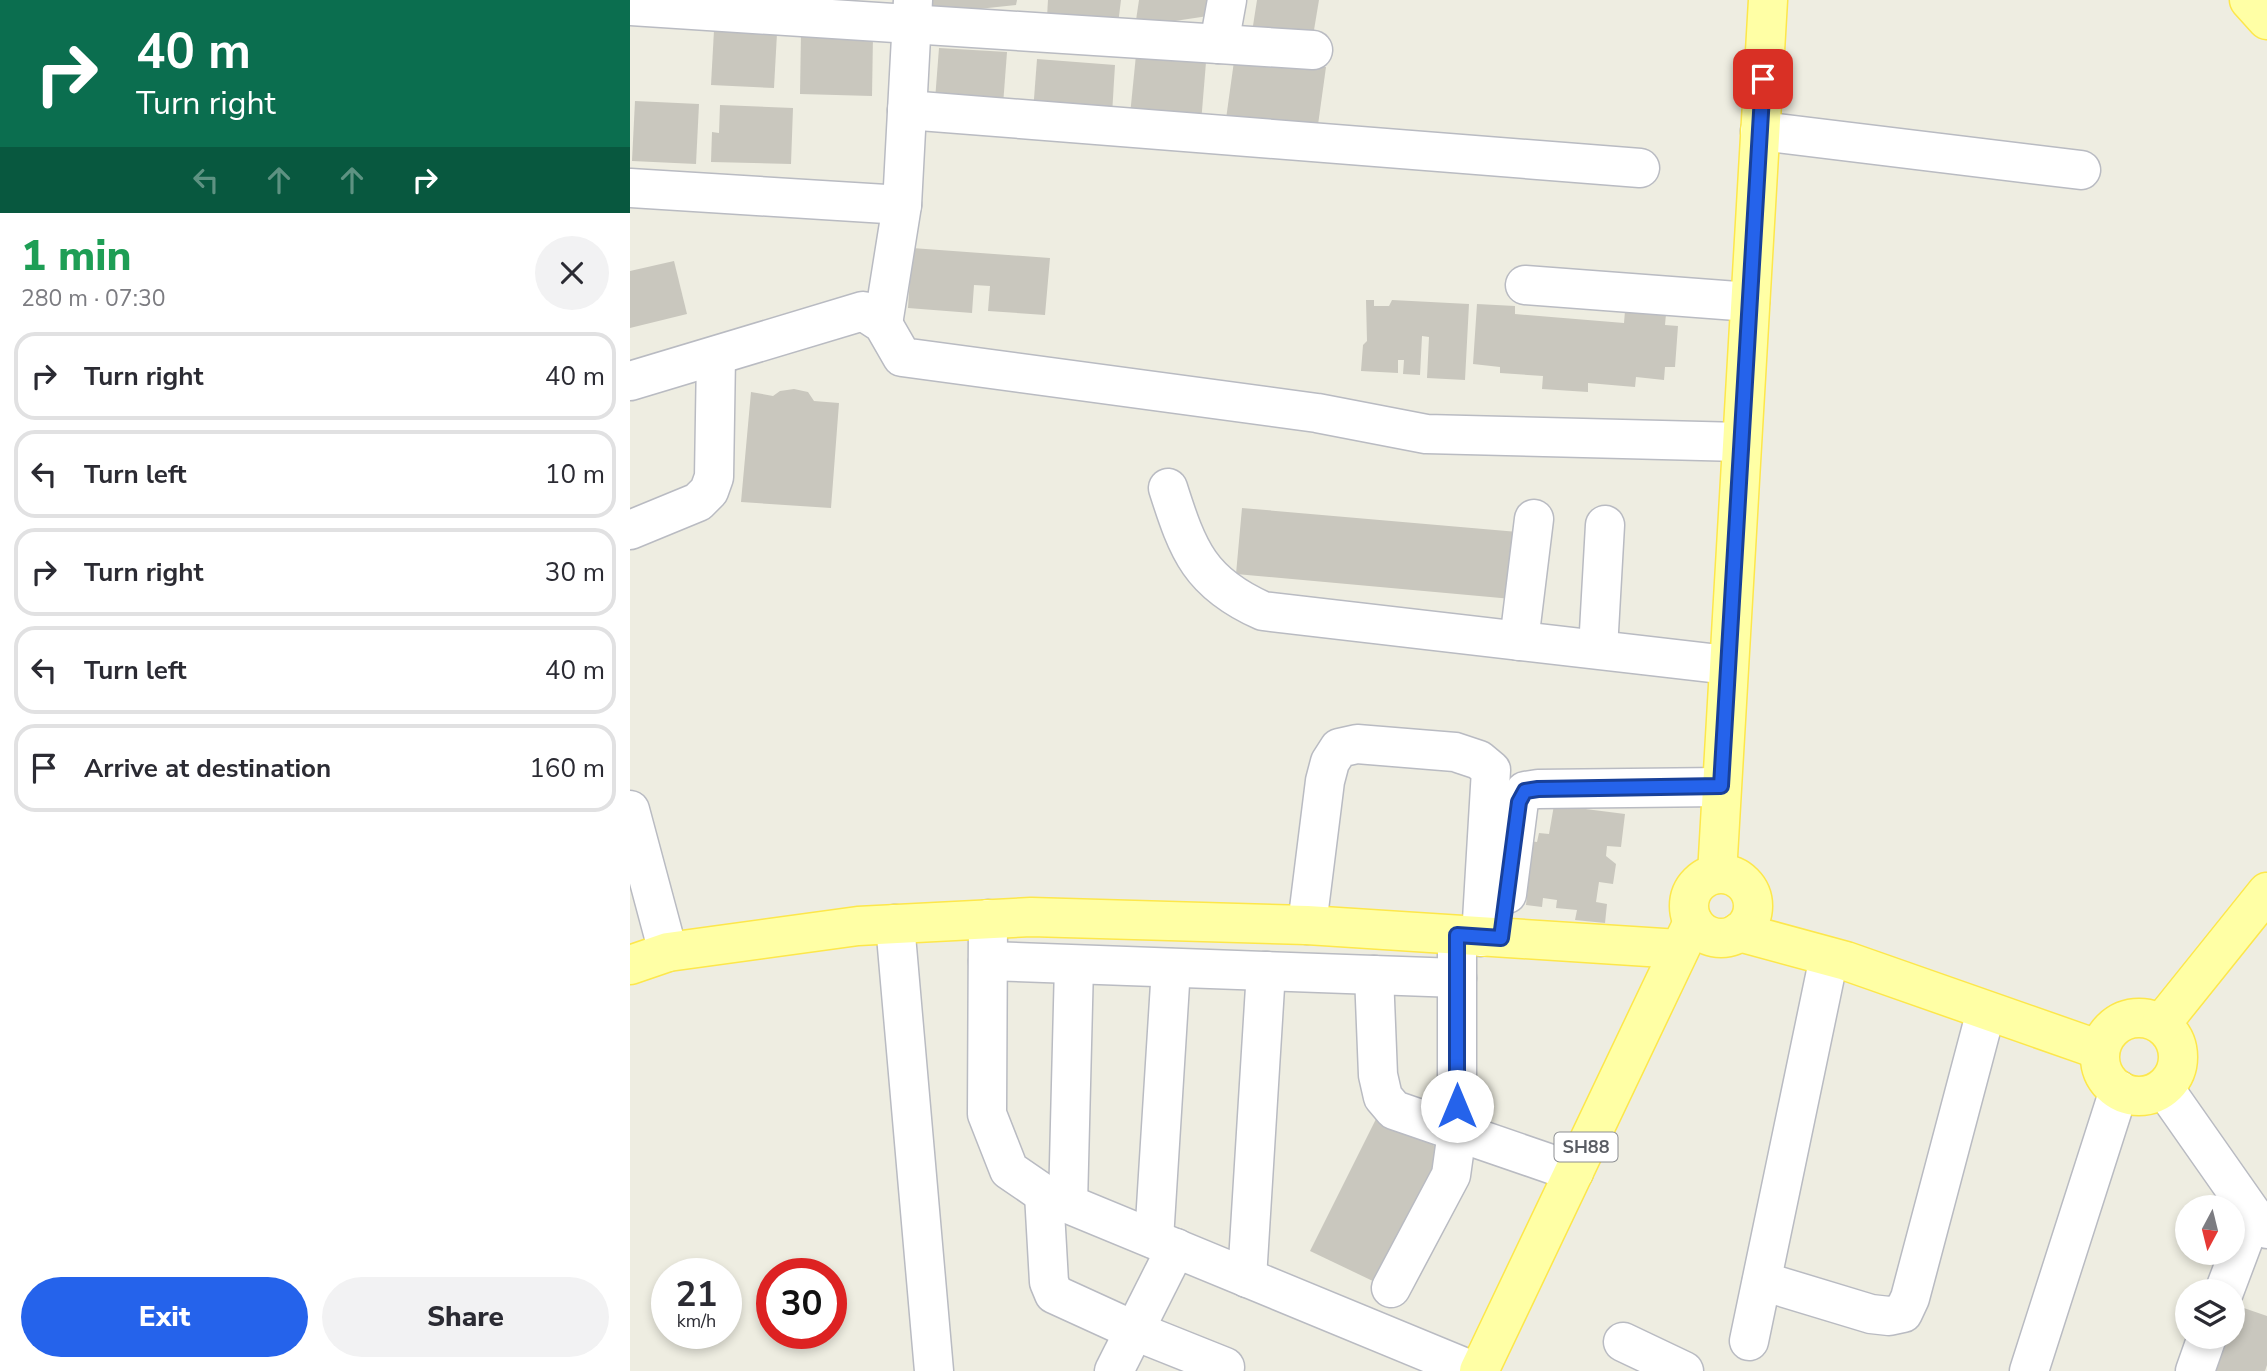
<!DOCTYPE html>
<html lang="en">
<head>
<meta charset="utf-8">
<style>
  body { margin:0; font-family:"Nunito Sans",sans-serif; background:#f2f2f3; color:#2b2b33; height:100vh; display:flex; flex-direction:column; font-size:26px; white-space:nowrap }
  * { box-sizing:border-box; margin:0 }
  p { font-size:23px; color:#7c7c81 }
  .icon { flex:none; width:38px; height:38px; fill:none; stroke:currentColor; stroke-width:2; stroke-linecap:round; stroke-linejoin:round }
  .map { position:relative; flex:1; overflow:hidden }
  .drawer { display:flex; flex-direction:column; background:#fff; width:630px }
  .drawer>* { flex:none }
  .banner { background:#0b6e4f; color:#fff; overflow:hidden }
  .needle { width:46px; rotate:187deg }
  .tools { position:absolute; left:1545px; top:1195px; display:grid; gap:14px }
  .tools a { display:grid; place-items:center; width:70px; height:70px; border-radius:50%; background:#fff; box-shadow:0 4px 10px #0003; font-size:35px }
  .speed { position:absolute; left:21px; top:1258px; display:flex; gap:14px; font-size:35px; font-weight:700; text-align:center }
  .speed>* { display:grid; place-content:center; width:91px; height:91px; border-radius:50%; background:#fff; box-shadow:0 4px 10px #0003; line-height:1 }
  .speed small { font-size:18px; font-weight:400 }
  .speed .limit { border:10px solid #d22; background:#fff; color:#111 }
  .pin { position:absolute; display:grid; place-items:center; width:60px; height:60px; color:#fff; margin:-30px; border-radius:14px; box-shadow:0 4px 10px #0006 }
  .me { position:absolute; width:77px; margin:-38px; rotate:0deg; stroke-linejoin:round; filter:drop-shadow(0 0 5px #0008) }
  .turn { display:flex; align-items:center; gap:24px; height:147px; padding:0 21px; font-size:32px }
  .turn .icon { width:91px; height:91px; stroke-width:2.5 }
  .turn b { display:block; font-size:49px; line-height:60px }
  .lanes { display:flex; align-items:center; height:66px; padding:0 21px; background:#0003; justify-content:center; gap:35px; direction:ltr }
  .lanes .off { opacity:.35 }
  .round { display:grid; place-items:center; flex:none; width:74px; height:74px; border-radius:37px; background:#f2f2f3 }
  .head { display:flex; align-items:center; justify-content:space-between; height:119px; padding:0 21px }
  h1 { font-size:42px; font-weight:800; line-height:52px; color:#1e9e55 }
  .primary-button { display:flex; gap:14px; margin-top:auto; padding:14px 21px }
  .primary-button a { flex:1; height:80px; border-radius:42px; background:#2563eb; color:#fff; font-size:28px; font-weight:800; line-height:80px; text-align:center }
  .primary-button a+a { background:#f2f2f3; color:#2b2b33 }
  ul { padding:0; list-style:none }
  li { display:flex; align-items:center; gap:21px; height:88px; margin:0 14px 10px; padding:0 7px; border:4px solid #e1e1e2; border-radius:21px }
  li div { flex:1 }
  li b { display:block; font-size:26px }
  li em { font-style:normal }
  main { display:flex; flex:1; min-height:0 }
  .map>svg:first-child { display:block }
  .building { fill:#c9c7be }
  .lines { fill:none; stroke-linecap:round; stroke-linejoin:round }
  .minor-casing { stroke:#b9bbc2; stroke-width:41 }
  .major-casing { stroke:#fde74b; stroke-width:41 }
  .minor { stroke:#fff; stroke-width:38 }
  .major { stroke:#ffffa5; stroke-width:38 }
  .route-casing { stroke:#184099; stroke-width:18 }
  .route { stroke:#2563eb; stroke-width:12 }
  .labels { text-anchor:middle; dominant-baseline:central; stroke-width:7; stroke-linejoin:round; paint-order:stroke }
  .shield { fill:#fff; stroke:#8c8e92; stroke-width:2 }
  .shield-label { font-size:18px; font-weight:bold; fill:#5a5d64 }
</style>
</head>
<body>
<main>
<section class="drawer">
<div class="banner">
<div class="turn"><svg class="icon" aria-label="right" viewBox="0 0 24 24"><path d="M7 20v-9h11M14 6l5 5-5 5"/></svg><div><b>40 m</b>Turn right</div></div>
<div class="lanes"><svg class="icon off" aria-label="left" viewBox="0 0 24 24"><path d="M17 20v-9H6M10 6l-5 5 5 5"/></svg><svg class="icon off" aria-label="ahead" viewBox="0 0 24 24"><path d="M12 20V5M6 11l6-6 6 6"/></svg><svg class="icon off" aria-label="ahead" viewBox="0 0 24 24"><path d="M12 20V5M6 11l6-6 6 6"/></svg><svg class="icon" aria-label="right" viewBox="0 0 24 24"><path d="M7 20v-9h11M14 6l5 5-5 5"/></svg></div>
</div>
<div class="head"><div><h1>1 min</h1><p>280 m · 07:30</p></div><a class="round"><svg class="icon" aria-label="close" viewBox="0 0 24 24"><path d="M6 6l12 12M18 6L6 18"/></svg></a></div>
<ul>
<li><svg class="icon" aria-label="right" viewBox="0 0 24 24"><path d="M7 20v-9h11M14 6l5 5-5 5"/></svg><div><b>Turn right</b></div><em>40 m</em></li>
<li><svg class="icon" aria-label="left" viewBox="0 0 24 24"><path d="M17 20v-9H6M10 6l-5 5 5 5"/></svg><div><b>Turn left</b></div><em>10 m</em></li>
<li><svg class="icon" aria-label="right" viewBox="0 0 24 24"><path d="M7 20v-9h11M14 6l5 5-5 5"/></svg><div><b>Turn right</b></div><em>30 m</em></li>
<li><svg class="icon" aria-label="left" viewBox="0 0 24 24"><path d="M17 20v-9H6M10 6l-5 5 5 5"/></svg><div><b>Turn left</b></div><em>40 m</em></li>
<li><svg class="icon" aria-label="arrive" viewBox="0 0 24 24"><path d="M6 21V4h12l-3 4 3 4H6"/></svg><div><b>Arrive at destination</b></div><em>160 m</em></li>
</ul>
<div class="primary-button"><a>Exit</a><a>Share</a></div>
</section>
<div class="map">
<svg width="1637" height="1371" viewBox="0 0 1637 1371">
  <rect width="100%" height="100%" fill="#eeede1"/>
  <g class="building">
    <polygon points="303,0 387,0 386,5 301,14"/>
    <polygon points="418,0 491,0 488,24 417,17"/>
    <polygon points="509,0 580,0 578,16 505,27"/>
    <polygon points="627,0 689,0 682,42 622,32"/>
    <polygon points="84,30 147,33 144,88 81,85"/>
    <polygon points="171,33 243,35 242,96 170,94"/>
    <polygon points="309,48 377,52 373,105 305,100"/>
    <polygon points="605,54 696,67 687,132 596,119"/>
    <polygon points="506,55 576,62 571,123 500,115"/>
    <polygon points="407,59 485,65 482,114 403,112"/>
    <polygon points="5,101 69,104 66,164 2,161"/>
    <polygon points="90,105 163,108 161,164 81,162 82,132 89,133"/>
    <polygon points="282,248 420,258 415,315 358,311 360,286 344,285 342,313 278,308"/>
    <polygon points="44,261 57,314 0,328 0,271"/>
    <polygon points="736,300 744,300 744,306 759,306 762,300 839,304 835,380 797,378 799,337 792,336 790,375 773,374 774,360 768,360 768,373 731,371 733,345 737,341"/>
    <polygon points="847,304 885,306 885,314 994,323 995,311 1036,314 1035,325 1048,326 1045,367 1035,367 1034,380 1006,377 1005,387 958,383 958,392 912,389 913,376 870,373 870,367 843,364"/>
    <polygon points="164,389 178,392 184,401 209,403 201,508 111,502 121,392 143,396 150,391"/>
    <polygon points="612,508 888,532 882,599 606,574"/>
    <polygon points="924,805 995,814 991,847 977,846 976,856 986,864 983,884 969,882 966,902 977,904 975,923 945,920 947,910 926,908 927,900 913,898 912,907 896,905 899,877 889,875 893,840 907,842 909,833 919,834"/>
    <polygon points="747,1117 813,1150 747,1283 680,1251"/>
    <polygon points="1608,1306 1637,1316 1637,1365 1635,1371 1585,1371 1597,1337 1603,1337 1603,1320"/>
  </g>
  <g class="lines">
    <g class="minor-casing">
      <g id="minor">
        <polyline points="0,6 683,50"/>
        <polyline points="589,44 597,0"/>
        <polyline points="277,110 1010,168"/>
        <polyline points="1130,131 1451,170"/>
        <polyline points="0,188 272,205"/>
        <polyline points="895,285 1120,302"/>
        <polyline points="253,324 272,205 283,0"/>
        <polyline points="0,381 233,311 253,324 272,357 687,413 796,434 1111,442"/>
        <path d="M 538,488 C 558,551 570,583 633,611 L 1098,665"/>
        <polyline points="0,530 68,502 79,491 84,477 86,356"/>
        <polyline points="889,641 904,519"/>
        <polyline points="968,649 975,525"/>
        <polyline points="0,810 38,952"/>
        <polyline points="877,894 889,801 895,791 908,789 1091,787"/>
        <polyline points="358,919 357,1114 379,1170 414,1194 843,1371"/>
        <polyline points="265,924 304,1371"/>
        <polyline points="677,925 695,781 700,762 709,748 727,744 825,752 849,760 861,770 851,937"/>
        <polyline points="358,961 827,978"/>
        <polyline points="744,975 748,1075 753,1097 764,1110 944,1172"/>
        <polyline points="1534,1088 1623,1215 1637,1229"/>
        <polyline points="414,1194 419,1282 424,1294 505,1331 595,1367"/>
        <polyline points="438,1204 444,965"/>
        <polyline points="524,1239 541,968"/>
        <polyline points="617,1278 636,971"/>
        <polyline points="1132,1281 1241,1314 1259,1316 1273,1313 1280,1298 1356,1011"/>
        <polyline points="761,1288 821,1175 827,1132 827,951"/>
        <polyline points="1594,1292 1623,1215"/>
        <polyline points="1119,1341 1199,957"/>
        <polyline points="993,1342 1054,1371"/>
        <polyline points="484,1371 546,1248"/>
        <polyline points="1399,1371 1489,1090"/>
        <polyline points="1565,1371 1577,1337"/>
      </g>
    </g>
    <g class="major-casing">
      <g id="major">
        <polyline points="1619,0 1637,20"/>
        <polyline points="1087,874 1138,0"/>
        <circle cx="1091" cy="906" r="32"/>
        <polyline points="1109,932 1216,961 1470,1050"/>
        <polyline points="0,965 38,952 228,926 401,917 677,925 1049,949"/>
        <circle cx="1509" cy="1057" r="39"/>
        <polyline points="1531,1024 1637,892"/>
        <polyline points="849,1371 1063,922"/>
      </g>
    </g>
    <use href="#minor" class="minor"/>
    <use href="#major" class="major"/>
  </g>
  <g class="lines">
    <g class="route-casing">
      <polyline id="route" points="827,1106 827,935 871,938 889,802 895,791 908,789 1091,786 1133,79"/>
    </g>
    <use href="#route" class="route"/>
  </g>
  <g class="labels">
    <rect class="shield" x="924.5" y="1132.5" width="63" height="29" rx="5"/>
    <g class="shield-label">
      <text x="956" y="1147">SH88</text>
    </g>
  </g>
</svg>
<div class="tools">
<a><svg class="needle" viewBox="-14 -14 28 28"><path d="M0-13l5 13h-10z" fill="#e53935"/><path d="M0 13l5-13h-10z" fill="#7c7c81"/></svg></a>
<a><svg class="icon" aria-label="layers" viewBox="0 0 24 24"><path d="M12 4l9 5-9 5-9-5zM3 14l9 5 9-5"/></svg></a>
</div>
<div class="speed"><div>21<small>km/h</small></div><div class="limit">30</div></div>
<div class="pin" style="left:1133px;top:79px;background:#d93025"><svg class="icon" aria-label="arrive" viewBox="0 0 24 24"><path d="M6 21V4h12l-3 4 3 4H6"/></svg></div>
<svg class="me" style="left:827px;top:1106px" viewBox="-20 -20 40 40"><circle r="19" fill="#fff"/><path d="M0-13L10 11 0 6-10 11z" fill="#2563eb"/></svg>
</div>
</main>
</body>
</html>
